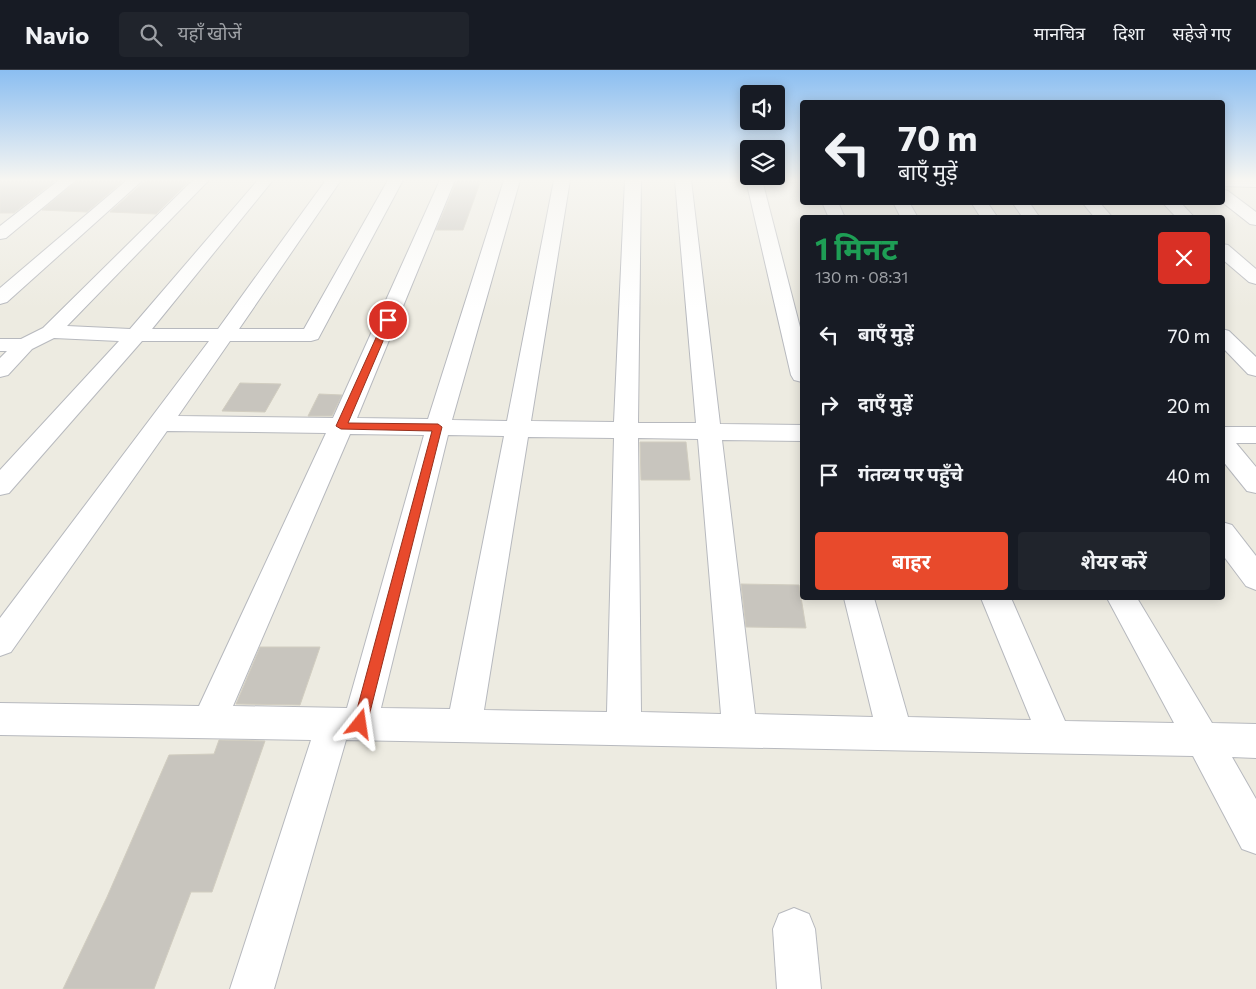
<!DOCTYPE html>
<html lang="hi">
<head>
<meta charset="utf-8">
<style>
  body { margin:0; font-family:Commissioner,"Noto Sans Devanagari",sans-serif; background:#20242c; color:#f1f3f6; height:100vh; display:flex; flex-direction:column; font-size:19px; white-space:nowrap }
  * { box-sizing:border-box; margin:0 }
  p { font-size:16px; color:#9ea1a6 }
  .icon { flex:none; width:28px; height:28px; fill:none; stroke:currentColor; stroke-width:2; stroke-linecap:round; stroke-linejoin:round }
  .map { position:relative; flex:1; overflow:hidden }
  .side { position:absolute; left:800px; top:145px; width:425px; height:385px; display:flex; flex-direction:column; background:#171b24; border-radius:5px; box-shadow:0 2px 12px #0003 }
  .side>* { flex:none }
  .guide { position:absolute; left:800px; top:30px; width:425px; height:105px; border-radius:5px; box-shadow:0 2px 12px #0003; background:#171b24; color:#f1f3f6; overflow:hidden }
  .tools { position:absolute; left:740px; top:15px; display:grid; gap:10px }
  .tools a { display:grid; place-items:center; width:45px; height:45px; border-radius:5px; background:#171b24; box-shadow:0 2px 12px #0003; font-size:25px }
  .pin { position:absolute; display:grid; place-items:center; width:42px; height:42px; color:#fff; margin:-21px; border:2px solid #fff; border-radius:50%; box-shadow:0 1px 5px #0007 }
  .me { position:absolute; width:55px; margin:-28px; rotate:15deg; stroke-linejoin:round; filter:drop-shadow(0 0 4px #0008) }
  .turn { display:flex; align-items:center; gap:18px; height:105px; padding:0 15px; font-size:22px }
  .turn .icon { width:65px; height:65px; stroke-width:2.5 }
  .turn b { display:block; font-size:35px; line-height:42px }
  .round { display:grid; place-items:center; flex:none; width:52px; height:52px; border-radius:5px; background:#20242c }
  .headline { display:flex; align-items:center; justify-content:space-between; height:85px; padding:0 15px }
  h1 { font-size:30px; font-weight:700; line-height:38px; color:#1e9e55 }
  .button { display:flex; gap:10px; margin-top:auto; padding:10px 15px }
  .button a { flex:1; height:58px; border-radius:5px; background:#e84a2c; color:#fff; font-size:20px; font-weight:700; line-height:58px; text-align:center }
  .button a+a { background:#20242c; color:#f1f3f6 }
  ul { padding:0; list-style:none }
  li { display:flex; align-items:center; gap:15px; height:70px; padding:0 15px }
  li div { flex:1 }
  li b { display:block; font-size:19px }
  li em { font-style:normal }
  header { display:flex; align-items:center; gap:30px; box-sizing:border-box; height:70px; padding:0 25px; background:#171b24; border-bottom:1px solid #363941 }
  header strong { font-size:24px }
  nav { display:flex; gap:28px; margin-inline-start:auto; font-size:18px }
  .search { width:350px; height:45px; background:#20242c; display:flex; align-items:center; gap:12px; box-sizing:border-box; padding:0 18px; border-radius:5px; color:#9ea1a6; font-size:19px }
  .map>svg:first-child { display:block }
  .building { fill:#c8c5be; stroke:#d1cdc0 }
  .lines { fill:none; stroke-linecap:round; stroke-linejoin:round }
  .street-casing { stroke:#b7b9be; stroke-width:2 }
  .street { fill:#fff; fill-rule:evenodd }
  .route { fill:#e84a2c; stroke:#97301d }
</style>
</head>
<body>
<header>
<strong>Navio</strong>
<div class="search"><svg class="icon" aria-label="search" viewBox="0 0 24 24"><circle cx="10" cy="10" r="6"/><path d="M15 15l6 6"/></svg>यहाँ खोजें</div>
<nav><a>मानचित्र</a><a>दिशा</a><a>सहेजे गए</a></nav>
</header>
<div class="map">
<svg width="1256" height="919" viewBox="0 0 1256 919">
  <rect width="100%" height="100%" fill="#edebe1"/>
  <g class="building">
    <polygon points="0,110 56,110 14,143 0,143"/>
    <polygon points="78,110 123,111 87,142 42,140"/>
    <polygon points="457,110 481,110 463,160 436,160"/>
    <polygon points="145,111 189,111 156,144 110,142"/>
    <polygon points="240,313 281,314 265,342 222,341"/>
    <polygon points="319,324 342,325 332,346 308,346"/>
    <polygon points="640,372 686,372 690,410 641,410"/>
    <polygon points="741,514 799,515 806,558 746,557"/>
    <polygon points="260,577 320,577 300,635 236,634"/>
    <polygon points="219,670 265,671 212,822 191,822 154,919 63,919 107,827 169,685 214,684"/>
  </g>
  <g class="lines">
    <g class="street-casing">
      <g id="street">
        <polygon points="59,110 76,110 6,168 0,169 0,156"/>
        <polygon points="127,110 143,110 7,232 0,234 0,218"/>
        <path d="M 193,110 L 209,110 L 67,256 L 130,259 L 258,110 L 273,110 L 152,259 L 218,259 L 326,110 L 341,110 L 239,259 L 304,259 L 388,110 L 403,110 L 318,269 L 311,271 L 230,271 L 178,346 L 333,348 L 440,110 L 455,110 L 357,348 L 428,349 L 504,110 L 520,110 L 452,350 L 507,351 L 554,110 L 570,110 L 531,351 L 614,352 L 625,110 L 641,110 L 638,353 L 696,353 L 675,110 L 691,110 L 720,354 L 802,355 L 802,371 L 722,370 L 755,644 L 873,647 L 844,528 L 874,528 L 908,647 L 1031,650 L 981,528 L 1011,528 L 1065,651 L 1174,653 L 1107,528 L 1137,528 L 1212,653 L 1256,654 L 1256,688 L 1232,687 L 1256,729 L 1256,784 L 1242,779 L 1193,686 L 346,670 L 274,919 L 230,919 L 311,670 L 0,665 L 0,633 L 199,636 L 326,363 L 167,361 L 11,582 L 0,586 L 0,548 L 209,271 L 142,271 L 9,423 L 0,425 L 0,400 L 119,271 L 54,268 L 32,279 L 8,305 L 0,307 L 0,288 L 7,281 L 0,281 L 0,269 L 21,269 L 43,258 ZM 350,364 L 424,365 L 347,638 L 233,636 ZM 448,365 L 504,366 L 450,639 L 381,638 ZM 528,367 L 614,368 L 607,642 L 484,640 ZM 638,368 L 698,369 L 721,644 L 641,642 Z"/>
        <polygon points="746,110 762,110 802,265 802,312 794,310 791,305"/>
        <polygon points="1222,110 1256,110 1256,117 1222,116"/>
        <polygon points="1222,119 1228,121 1256,142 1256,155 1250,154 1222,132"/>
        <polygon points="822,132 838,132 845,148 829,148"/>
        <polygon points="893,132 909,132 918,148 901,148"/>
        <polygon points="971,132 987,132 998,148 981,148"/>
        <polygon points="1012,132 1029,132 1040,148 1023,148"/>
        <polygon points="1082,132 1099,132 1113,148 1095,148"/>
        <polygon points="1162,132 1180,132 1195,148 1177,148"/>
        <polygon points="1222,174 1228,175 1256,199 1256,214 1249,212 1222,189"/>
        <polygon points="1222,259 1229,261 1256,287 1256,306 1248,304 1222,277"/>
        <polygon points="1222,357 1256,357 1256,373 1236,373 1256,397 1256,423 1247,421 1222,390"/>
        <polygon points="1222,452 1232,455 1256,486 1256,520 1246,516 1222,484"/>
        <polygon points="794,838 809,844 815,859 821,919 777,919 773,859 779,844"/>
      </g>
    </g>
    <use href="#street" class="street"/>
  </g>
  <linearGradient id="sky" x2="0" y2="1"><stop stop-color="#8bbef1"/><stop offset="0.46" stop-color="#f7f6f2"/><stop offset="1" stop-color="#f7f6f2" stop-opacity="0"/></linearGradient>
  <rect width="1256" height="239" fill="url(#sky)"/>
  <polygon class="route" points="385,248 392,250 348,353 438,354 442,357 367,654 365,659 360,661 355,659 353,654 432,361 341,359 336,356"/>
</svg>
<div class="tools">
<a><svg class="icon" aria-label="sound" viewBox="0 0 24 24"><path d="M4 9h4l5-4v14l-5-4H4zM17 9q2 3 0 6"/></svg></a>
<a><svg class="icon" aria-label="layers" viewBox="0 0 24 24"><path d="M12 4l9 5-9 5-9-5zM3 14l9 5 9-5"/></svg></a>
</div>
<div class="pin" style="left:388px;top:250px;background:#d93025"><svg class="icon" aria-label="arrive" viewBox="0 0 24 24"><path d="M6 21V4h12l-3 4 3 4H6"/></svg></div>
<svg class="me" style="left:360px;top:654px" viewBox="-20 -20 40 40"><path d="M0-17L14 15 0 8-14 15z" fill="#e84a2c" stroke="#fff" stroke-width="4"/></svg>
<div class="guide">
<div class="turn"><svg class="icon" aria-label="left" viewBox="0 0 24 24"><path d="M17 20v-9H6M10 6l-5 5 5 5"/></svg><div><b>70 m</b>बाएँ मुड़ें</div></div>
</div>
<section class="side">
<div class="headline"><div><h1>1 मिनट</h1><p>130 m · 08:31</p></div><a class="round" style="background:#d93025;color:#fff"><svg class="icon" aria-label="close" viewBox="0 0 24 24"><path d="M6 6l12 12M18 6L6 18"/></svg></a></div>
<ul>
<li><svg class="icon" aria-label="left" viewBox="0 0 24 24"><path d="M17 20v-9H6M10 6l-5 5 5 5"/></svg><div><b>बाएँ मुड़ें</b></div><em>70 m</em></li>
<li><svg class="icon" aria-label="right" viewBox="0 0 24 24"><path d="M7 20v-9h11M14 6l5 5-5 5"/></svg><div><b>दाएँ मुड़ें</b></div><em>20 m</em></li>
<li><svg class="icon" aria-label="arrive" viewBox="0 0 24 24"><path d="M6 21V4h12l-3 4 3 4H6"/></svg><div><b>गंतव्य पर पहुँचे</b></div><em>40 m</em></li>
</ul>
<div class="button"><a>बाहर</a><a>शेयर करें</a></div>
</section>
</div>
</body>
</html>
